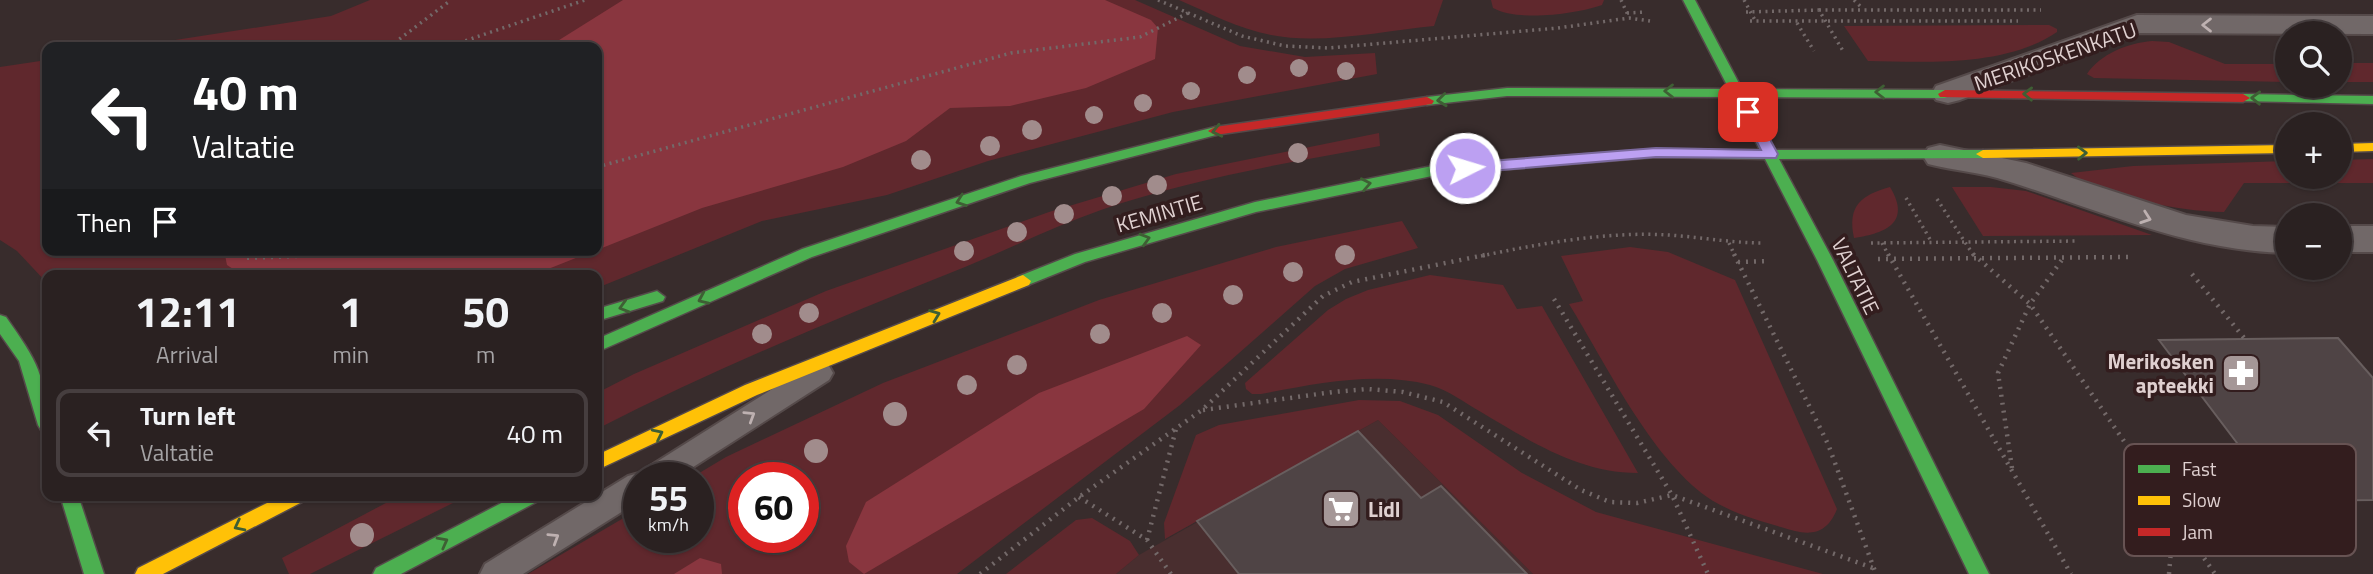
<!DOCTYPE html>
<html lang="en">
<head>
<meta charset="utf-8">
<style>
  body { margin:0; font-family:"Titillium Web",sans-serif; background:#32292a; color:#f1f3f6; height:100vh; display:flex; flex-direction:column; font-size:26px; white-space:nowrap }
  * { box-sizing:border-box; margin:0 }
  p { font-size:23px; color:#a5a3a5 }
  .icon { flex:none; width:38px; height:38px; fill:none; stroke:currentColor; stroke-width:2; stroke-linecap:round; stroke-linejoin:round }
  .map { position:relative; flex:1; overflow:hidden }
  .side { position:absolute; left:42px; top:270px; width:560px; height:231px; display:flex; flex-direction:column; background:#2a2121; border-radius:14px; box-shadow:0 2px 5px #0004,0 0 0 2px #463e3f }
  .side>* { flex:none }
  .banner { position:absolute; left:42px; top:42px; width:560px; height:214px; border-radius:14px; box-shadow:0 2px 5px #0004,0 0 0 2px #463e3f; background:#202124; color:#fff; overflow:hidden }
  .tools { position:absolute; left:2275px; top:21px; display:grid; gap:14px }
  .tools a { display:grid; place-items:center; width:77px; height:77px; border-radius:50%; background:#2a2121; box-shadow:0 2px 5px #0004,0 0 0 2px #463e3f; font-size:35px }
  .speed { position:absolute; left:623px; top:462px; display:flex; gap:14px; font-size:35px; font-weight:700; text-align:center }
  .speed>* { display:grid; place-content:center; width:91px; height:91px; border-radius:50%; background:#2a2121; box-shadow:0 2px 5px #0004,0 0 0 2px #463e3f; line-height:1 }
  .speed small { font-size:18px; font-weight:400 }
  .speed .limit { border:10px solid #d22; background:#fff; color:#111 }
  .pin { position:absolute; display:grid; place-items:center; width:60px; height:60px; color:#fff; margin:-30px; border-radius:14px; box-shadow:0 4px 10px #0006 }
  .me { position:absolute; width:77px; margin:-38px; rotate:85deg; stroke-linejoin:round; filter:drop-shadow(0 0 5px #0008) }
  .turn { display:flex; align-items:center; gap:24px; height:147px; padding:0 35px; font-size:32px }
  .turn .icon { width:91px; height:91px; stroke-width:2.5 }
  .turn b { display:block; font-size:49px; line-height:60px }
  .then { display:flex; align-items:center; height:66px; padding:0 35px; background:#0003; gap:14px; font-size:26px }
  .eta { display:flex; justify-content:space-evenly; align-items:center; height:119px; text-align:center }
  .eta b { font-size:42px; font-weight:700; line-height:49px }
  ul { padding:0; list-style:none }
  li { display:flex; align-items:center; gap:21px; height:88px; margin:0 14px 10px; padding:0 21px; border:4px solid #463e3f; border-radius:14px }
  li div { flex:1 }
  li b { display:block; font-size:26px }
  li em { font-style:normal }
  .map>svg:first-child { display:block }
  .built { fill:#492e2f }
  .green { fill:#60282d; fill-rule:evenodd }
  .forest { fill:#89363f }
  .building { fill:#4f4445; stroke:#685e5e; stroke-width:2 }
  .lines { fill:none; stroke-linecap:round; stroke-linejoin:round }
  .lane-casing { stroke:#554a4a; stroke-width:4 }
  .street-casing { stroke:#554a4a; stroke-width:4 }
  .fast-casing { stroke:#554a4a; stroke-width:3 }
  .slow-casing { stroke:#554a4a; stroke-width:3 }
  .jam-casing { stroke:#554a4a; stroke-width:3 }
  .path-far1 { stroke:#736969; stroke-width:3.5; stroke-dasharray:2 4.5; stroke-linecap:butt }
  .path { stroke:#736969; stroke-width:4.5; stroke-dasharray:2 6; stroke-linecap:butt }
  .lane { fill:#716868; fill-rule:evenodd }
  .street { fill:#716868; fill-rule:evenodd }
  .fast { fill:#4caf50; fill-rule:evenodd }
  .slow { fill:#ffc107; fill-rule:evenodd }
  .jam { fill:#c62828; fill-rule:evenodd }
  .tree { fill:#a18c8c }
  .oneway { stroke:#beb1b1 }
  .oneway2 { stroke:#3e5f34 }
  .route { fill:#bca0f2; stroke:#7a689d; stroke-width:2 }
  .labels { text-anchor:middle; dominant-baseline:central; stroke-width:7; stroke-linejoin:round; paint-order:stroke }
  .street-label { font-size:21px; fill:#dfd0d0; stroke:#331d1e }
  .poi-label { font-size:21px; font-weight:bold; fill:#dfd0d0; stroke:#331d1e; text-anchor:end }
  .key { fill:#331d1e; stroke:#675353; stroke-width:2 }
  .key-label { font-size:19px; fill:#dfd0d0 }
</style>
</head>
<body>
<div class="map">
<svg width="2373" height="574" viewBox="0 0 2373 574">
  <rect width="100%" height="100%" fill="#382c2c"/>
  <polygon class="built" points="1378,420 1533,574 1116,574 1139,555"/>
  <g class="green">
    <polygon points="370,0 1135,0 1240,46 1305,57 1375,53 1377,74 1173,112 988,161 887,195 762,221 597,288 597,275 47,275 47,283 17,251 0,240 0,67 47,60 47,250 597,250 597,47 130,47 331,16"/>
    <path d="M 1179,0 L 1443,0 L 1434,26 C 1383,31 1321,45 1271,35 C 1239,29 1209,13 1179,0 Z"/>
    <path d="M 1491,0 L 1604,0 L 1602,5 C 1576,14 1518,22 1493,8 Z"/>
    <path d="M 2049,25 L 2057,29 L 2057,32 C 2006,67 1927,62 1868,61 L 1844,26 Z"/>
    <path d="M 2152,41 L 2169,42 L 2225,64 L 2287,64 L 2287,82 L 2094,78 L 2087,74 C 2100,54 2128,43 2152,41 Z"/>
    <rect x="2340" y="63" width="33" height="19"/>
    <path d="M 1379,133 L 1380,146 C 1286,163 1191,179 1101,210 C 1055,226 1011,248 965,267 C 840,317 716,368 597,429 L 597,393 L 634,374 L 826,291 L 1049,212 L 1176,174 Z"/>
    <path d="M 2373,159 L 2373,183 L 2244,183 L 2224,212 C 2170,211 2130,198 2080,180 L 2071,173 L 2133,166 L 2287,161 L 2287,177 L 2340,177 L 2340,160 Z"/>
    <path d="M 1890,187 C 1911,222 1887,233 1854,238 C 1847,206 1861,195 1890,187 Z"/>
    <polygon points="1952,187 1991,187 2026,191 2152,235 1983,236"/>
    <path d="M 1402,221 L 1418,248 L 1345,269 L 1315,286 L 1180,405 L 957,574 L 528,574 L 639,509 L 639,537 L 698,537 L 698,478 L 691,478 L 726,457 L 883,383 L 1099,300 L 1276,247 ZM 744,478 L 803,478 L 803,537 L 744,537 Z"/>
    <path d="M 1630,247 L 1668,252 L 1735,280 L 1837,509 C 1826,537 1807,536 1781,527 C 1756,520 1729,512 1707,497 C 1650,456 1606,364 1569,304 L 1583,301 L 1561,256 Z"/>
    <path d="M 1430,275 L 1503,285 L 1517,309 L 1542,306 L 1638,473 C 1579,473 1530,441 1481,412 C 1465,403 1448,390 1430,385 C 1375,371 1315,384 1261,394 L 1252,394 L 1246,389 L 1245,383 L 1328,310 L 1346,299 L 1368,290 Z"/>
    <polygon points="1359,400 1400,401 1438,415 1522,473 1596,512 1823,574 1533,574 1378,420 1165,539 1164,523 1196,435 1219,425"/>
    <polygon points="401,495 469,495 310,574 289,574 282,558"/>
    <polygon points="1092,518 1130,541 1139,555 1116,574 1006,574 1076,520"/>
  </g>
  <g class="forest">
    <polygon points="623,0 1105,0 1151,20 1158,28 1155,59 1086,88 1010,106 950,108 906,141 843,167 702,208 597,250 597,47 548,47"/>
    <polygon points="224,250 596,250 533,275 242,275 227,265"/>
    <polygon points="1187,336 1201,345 1144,409 864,574 849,562 846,546 866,502 1039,393"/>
    <polygon points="700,558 721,564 722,574 674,574"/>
  </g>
  <g class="building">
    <polygon points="2338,338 2373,378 2373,500 2281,501 2159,340"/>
    <polygon points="1358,431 1421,498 1441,486 1527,574 1239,574 1197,521"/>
  </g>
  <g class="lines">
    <g class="lane-casing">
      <polygon id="lane" points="819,362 829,366 833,373 829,380 676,478 639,478 639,501 523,574 480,574 485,564 628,476 639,473 809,366"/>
    </g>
    <g class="street-casing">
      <g id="street">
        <polygon points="2137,15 2373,16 2373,34 2140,33 1960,100 1948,103 1936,100 1932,93 1936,86"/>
        <path d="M 1940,145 L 2026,163 L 2186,215 L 2253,226 L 2287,227 L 2287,253 C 2187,251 2100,210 2007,181 C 1981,172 1954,171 1928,164 L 1923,156 L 1928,148 Z"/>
        <rect x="2340" y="226" width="33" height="26"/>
      </g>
    </g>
    <g class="fast-casing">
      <g id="fast">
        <polygon points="1683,0 1695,0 1742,89 1945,90 1952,94 1945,98 1747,97 1775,150 1983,150 1990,154 1983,158 1779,159 1833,260 1989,574 1969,574 1817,260 1765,159 1656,157 1437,175 1256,212 1085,262 1023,287 1015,281 1017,277 1075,254 1255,202 1437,165 1656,149 1760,150 1733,97 1507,96 1427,105 1420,101 1427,97 1507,88 1729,89"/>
        <polygon points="2243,94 2373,96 2373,104 2238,101 2236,98"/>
        <polygon points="1215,127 1222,131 1220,134 1030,183 812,257 597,352 597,339 802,249 1021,176"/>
        <polygon points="657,291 665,297 663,301 597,321 597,309"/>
        <path d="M 0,315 L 6,317 C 37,361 47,376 47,432 L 41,430 L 38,425 L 19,361 L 0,334 Z"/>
        <polygon points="60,495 78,495 104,574 84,574"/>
        <polygon points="517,495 543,495 540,500 401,574 373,574 376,568"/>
      </g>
    </g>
    <g class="slow-casing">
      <g id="slow">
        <polygon points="2373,143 2373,151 2340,152 2340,144"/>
        <polygon points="2287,145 2287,153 1983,158 1976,154 1983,150"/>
        <polygon points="1023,275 1031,281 1029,285 757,395 597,470 597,455 745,385"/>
        <polygon points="283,495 309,495 306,500 163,574 135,574 138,568"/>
      </g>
    </g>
    <g class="jam-casing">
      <g id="jam">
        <polygon points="1945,90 2243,94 2250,98 2243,102 1940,97 1938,94"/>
        <polygon points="1427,97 1434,101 1432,104 1215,135 1208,131 1215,127"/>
      </g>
    </g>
    <g class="path-far1">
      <polyline points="1158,0 1242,36 1285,46 1328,48 1558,28 1629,18 1650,21"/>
      <polyline points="1621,0 1628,15"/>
      <polyline points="1744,0 1756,22"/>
      <polyline points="1854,0 1863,9"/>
      <polyline points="1819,10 2041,10"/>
      <polyline points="1746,12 1819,10 1843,51"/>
      <polyline points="1627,13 1646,12"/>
      <polyline points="1750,21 2018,21"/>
      <polyline points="1797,23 1814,51"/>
      <polyline points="389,47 451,0"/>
      <polyline points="447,47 585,0"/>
      <polyline points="597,167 1011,53 1140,37 1188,13"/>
      <polyline points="1906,198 1931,241"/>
      <polyline points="1937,199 1974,256"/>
      <polyline points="1729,243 1735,256"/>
      <polyline points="1871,243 2079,241"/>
      <polyline points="1882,243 1889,256"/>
      <polyline points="243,250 243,256"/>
      <polyline points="306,256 352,254 363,250"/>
      <path d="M 1481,256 C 1538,244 1609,231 1668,235 C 1700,237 1731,243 1764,243"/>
    </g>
    <g class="path">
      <polyline points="243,254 243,258 352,254"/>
      <polyline points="1734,254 1828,444 1876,574"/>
      <polyline points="1888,254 2071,574"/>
      <polyline points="1973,254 2030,304 2215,574"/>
      <polyline points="1878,259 2128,257"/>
      <polyline points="1738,262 1769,261"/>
      <polyline points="2192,274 2245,339"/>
      <polyline points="1554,299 1672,495 1708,574"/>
      <polyline points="1203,410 1333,392 1368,389 1403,392 1443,402 1581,490 1610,502 1637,503 1672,495 1873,568"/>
      <polyline points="2012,468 1998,373 2030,304 2064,257"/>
      <polyline points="1079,497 1147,540 1171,574"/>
      <polyline points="1147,540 1176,429"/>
      <polyline points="980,574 1079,497 1202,410 1323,296 1352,282 1490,254"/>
      <polyline points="2169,574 2174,514"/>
    </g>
    <use href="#lane" class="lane"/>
    <use href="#street" class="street"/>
    <use href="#fast" class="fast"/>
    <use href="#slow" class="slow"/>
    <use href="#jam" class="jam"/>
  </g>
  <g class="tree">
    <circle cx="1299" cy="68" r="9"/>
    <circle cx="1346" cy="71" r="9"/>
    <circle cx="1247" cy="75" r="9"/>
    <circle cx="1191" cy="91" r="9"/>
    <circle cx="1143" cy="103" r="9"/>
    <circle cx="1094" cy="115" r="9"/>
    <circle cx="1032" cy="130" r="10"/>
    <circle cx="990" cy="146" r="10"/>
    <circle cx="1298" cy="153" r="10"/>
    <circle cx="921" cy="160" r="10"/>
    <circle cx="1157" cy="185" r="10"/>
    <circle cx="1112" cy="196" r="10"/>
    <circle cx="1064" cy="214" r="10"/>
    <circle cx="1017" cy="232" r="10"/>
    <circle cx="964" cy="251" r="10"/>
    <circle cx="1345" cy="255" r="10"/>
    <circle cx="1293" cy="272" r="10"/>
    <circle cx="1233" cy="295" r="10"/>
    <circle cx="809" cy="313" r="10"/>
    <circle cx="1162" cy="313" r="10"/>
    <circle cx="762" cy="334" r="10"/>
    <circle cx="1100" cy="334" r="10"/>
    <circle cx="1017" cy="365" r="10"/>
    <circle cx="967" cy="385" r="10"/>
    <circle cx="895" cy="414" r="12"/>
    <circle cx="816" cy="451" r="12"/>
    <circle cx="362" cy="535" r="12"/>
  </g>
  <defs><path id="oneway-chevron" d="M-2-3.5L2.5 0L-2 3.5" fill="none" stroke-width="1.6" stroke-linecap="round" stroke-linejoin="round" transform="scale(1.75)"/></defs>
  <g class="oneway">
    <use href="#oneway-chevron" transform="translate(2207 25) rotate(-180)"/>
    <use href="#oneway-chevron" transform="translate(2146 218) rotate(19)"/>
    <use href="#oneway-chevron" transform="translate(750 416) rotate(-32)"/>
    <use href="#oneway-chevron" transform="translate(554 538) rotate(-32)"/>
  </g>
  <g class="oneway2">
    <use href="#oneway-chevron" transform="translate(1669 91) rotate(180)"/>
    <use href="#oneway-chevron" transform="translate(1880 92) rotate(180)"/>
    <use href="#oneway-chevron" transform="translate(2028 94) rotate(-179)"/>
    <use href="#oneway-chevron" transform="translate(2256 98) rotate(-179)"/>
    <use href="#oneway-chevron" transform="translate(1442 100) rotate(174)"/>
    <use href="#oneway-chevron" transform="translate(1217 131) rotate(167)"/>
    <use href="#oneway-chevron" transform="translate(2082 153) rotate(-1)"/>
    <use href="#oneway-chevron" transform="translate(1366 184) rotate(-11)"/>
    <use href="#oneway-chevron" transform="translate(961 201) rotate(161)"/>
    <use href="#oneway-chevron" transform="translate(1145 239) rotate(-16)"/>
    <use href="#oneway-chevron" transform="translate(703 299) rotate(156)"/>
    <use href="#oneway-chevron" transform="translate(624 307) rotate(164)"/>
    <use href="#oneway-chevron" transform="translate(935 315) rotate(-21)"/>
    <use href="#oneway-chevron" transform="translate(658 434) rotate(-26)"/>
    <use href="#oneway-chevron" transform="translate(239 526) rotate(153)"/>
    <use href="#oneway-chevron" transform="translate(443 542) rotate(-28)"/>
  </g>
  <polygon class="route" points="1748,108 1755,112 1778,154 1776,158 1656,157 1465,173 1458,168 1465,163 1656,148 1761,150 1742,112"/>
  <defs>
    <g id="pharmacy-square" transform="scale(2.0125)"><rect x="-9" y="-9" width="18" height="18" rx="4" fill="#a59797" stroke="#331d1e"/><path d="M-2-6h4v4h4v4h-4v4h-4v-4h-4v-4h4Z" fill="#fff"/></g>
    <g id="supermarket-square" transform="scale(2.0125)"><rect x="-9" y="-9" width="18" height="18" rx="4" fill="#a59797" stroke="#331d1e"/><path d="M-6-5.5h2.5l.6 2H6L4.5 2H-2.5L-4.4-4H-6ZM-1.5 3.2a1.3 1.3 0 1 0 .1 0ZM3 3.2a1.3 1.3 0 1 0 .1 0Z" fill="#fff"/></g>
  </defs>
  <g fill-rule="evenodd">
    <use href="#pharmacy-square" x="2241" y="373"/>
    <use href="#supermarket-square" x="1341" y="509"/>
  </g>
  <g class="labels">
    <g class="street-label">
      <text transform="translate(2055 56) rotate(-19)">MERIKOSKENKATU</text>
      <text transform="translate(1159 213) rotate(-16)">KEMINTIE</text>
      <text transform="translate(1856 276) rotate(64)">VALTATIE</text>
    </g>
    <g class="poi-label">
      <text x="2214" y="361">Merikosken<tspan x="2214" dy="24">apteekki</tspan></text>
      <text x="1368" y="509" text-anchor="start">Lidl</text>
    </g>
  </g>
  <rect x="2124" y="444" width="232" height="112" rx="10" class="key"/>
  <rect x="2138" y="465" width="32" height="8" fill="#4caf50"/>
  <rect x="2138" y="496" width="32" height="9" fill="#ffc107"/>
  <rect x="2138" y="528" width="32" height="8" fill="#c62828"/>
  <g class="key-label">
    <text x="2182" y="476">Fast</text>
    <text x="2182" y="507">Slow</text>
    <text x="2182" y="539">Jam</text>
  </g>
</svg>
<div class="tools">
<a><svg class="icon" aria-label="search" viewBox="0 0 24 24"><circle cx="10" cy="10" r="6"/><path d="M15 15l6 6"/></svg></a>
<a>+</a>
<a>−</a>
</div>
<div class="speed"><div>55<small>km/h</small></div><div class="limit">60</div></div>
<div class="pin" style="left:1748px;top:112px;background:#d93025"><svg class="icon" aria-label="arrive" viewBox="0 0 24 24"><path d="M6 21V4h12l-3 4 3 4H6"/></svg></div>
<svg class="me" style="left:1465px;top:168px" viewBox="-20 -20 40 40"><circle r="17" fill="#bca0f2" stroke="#fff" stroke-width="3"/><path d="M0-11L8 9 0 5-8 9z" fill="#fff"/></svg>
<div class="banner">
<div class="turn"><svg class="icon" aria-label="left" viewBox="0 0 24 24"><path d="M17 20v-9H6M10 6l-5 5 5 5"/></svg><div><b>40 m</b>Valtatie</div></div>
<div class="then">Then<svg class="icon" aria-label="arrive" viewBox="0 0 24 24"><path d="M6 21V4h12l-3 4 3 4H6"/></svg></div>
</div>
<section class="side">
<div class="eta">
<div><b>12:11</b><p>Arrival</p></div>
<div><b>1</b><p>min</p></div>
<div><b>50</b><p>m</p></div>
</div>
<ul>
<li><svg class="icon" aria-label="left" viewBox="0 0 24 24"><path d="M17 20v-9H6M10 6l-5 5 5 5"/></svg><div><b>Turn left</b><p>Valtatie</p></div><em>40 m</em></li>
</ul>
</section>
</div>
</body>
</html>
